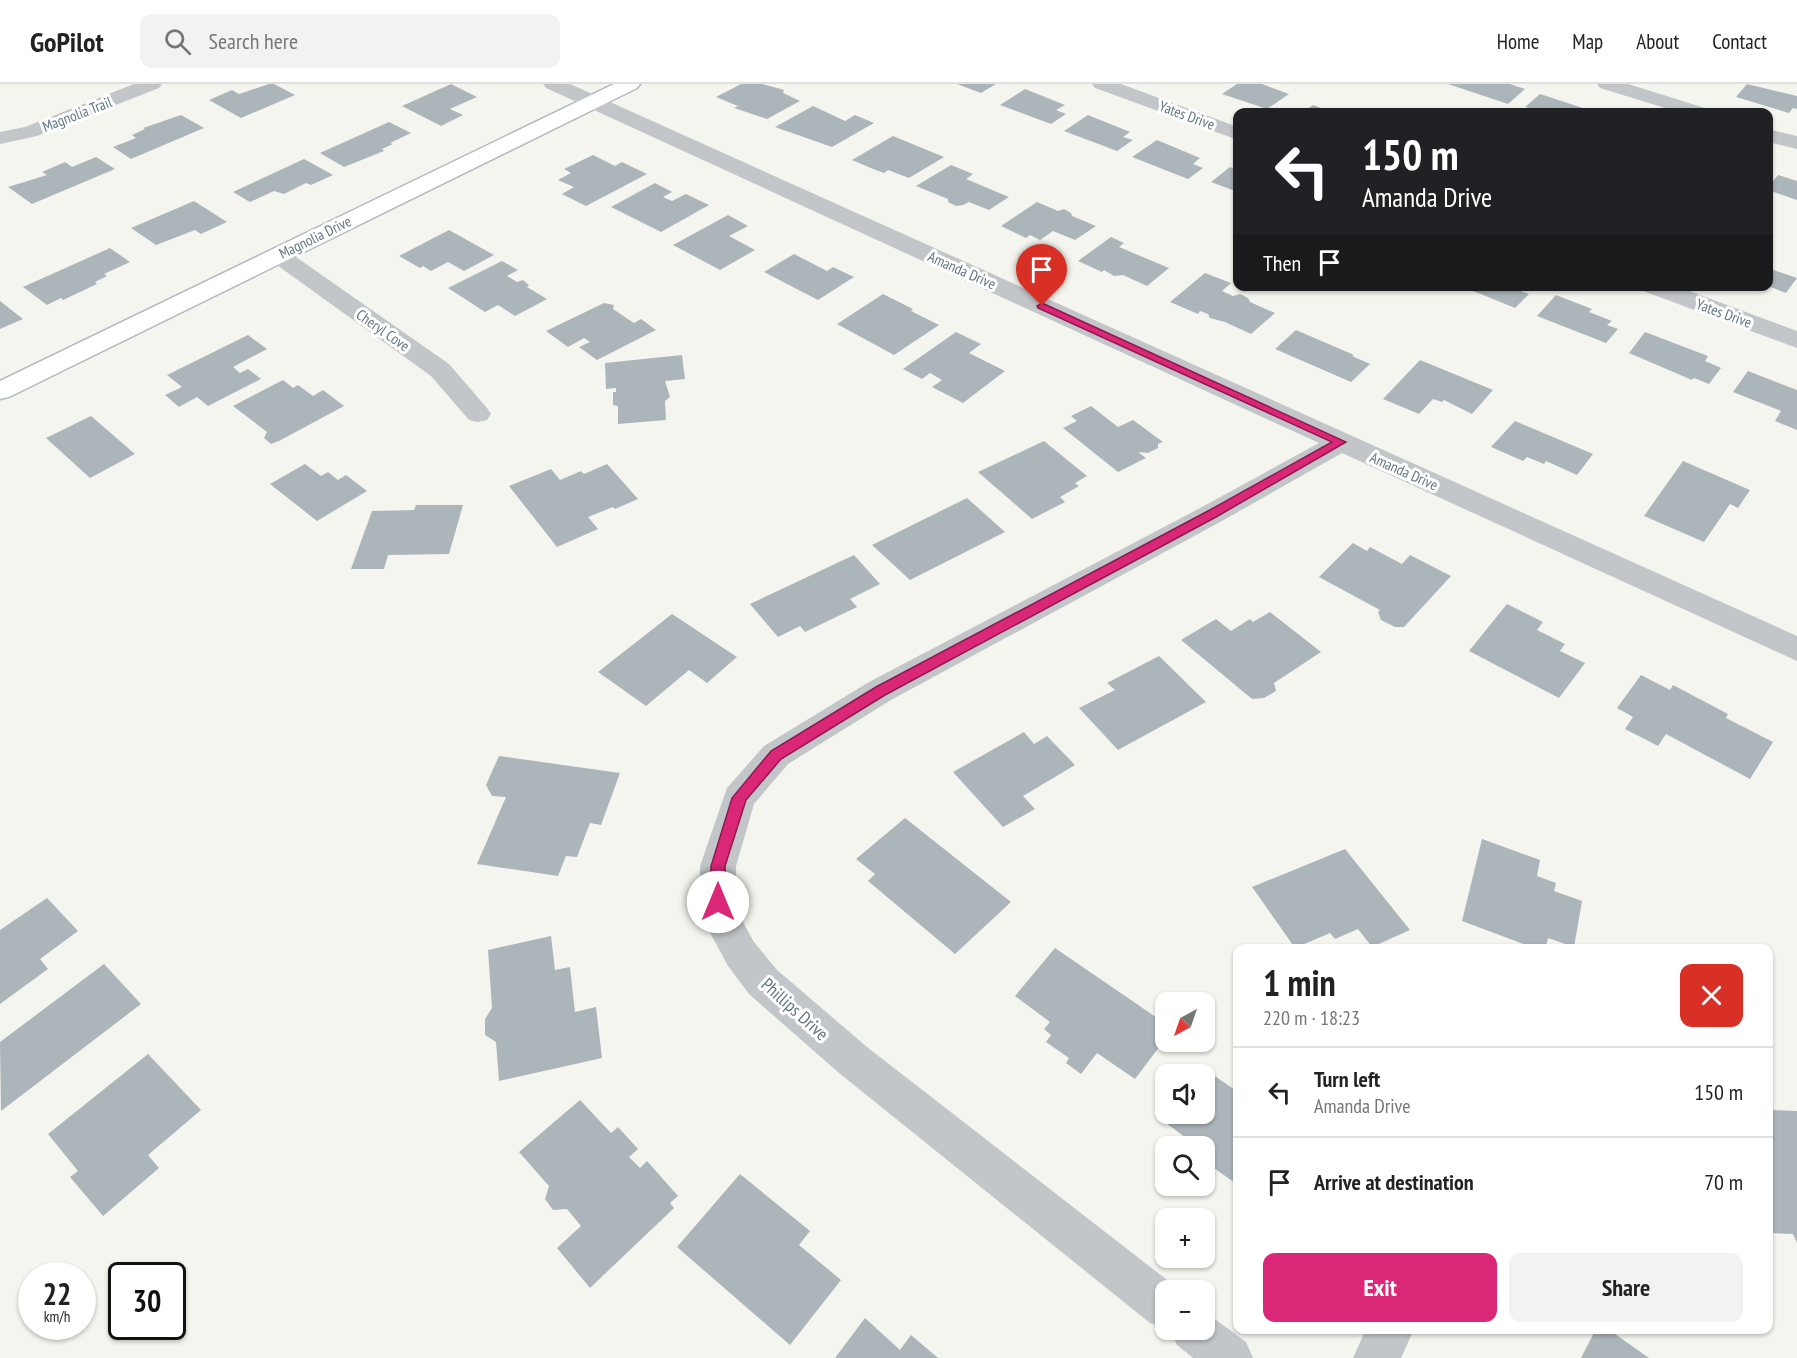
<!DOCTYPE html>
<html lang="en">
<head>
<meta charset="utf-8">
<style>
  body { margin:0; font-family:"PT Sans Narrow",sans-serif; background:#f2f2f2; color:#222; height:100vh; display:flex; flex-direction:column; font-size:22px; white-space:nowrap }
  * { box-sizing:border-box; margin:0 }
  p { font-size:20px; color:#767676 }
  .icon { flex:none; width:33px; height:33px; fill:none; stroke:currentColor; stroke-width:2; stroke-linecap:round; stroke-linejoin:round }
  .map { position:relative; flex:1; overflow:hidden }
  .sheet { position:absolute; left:1233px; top:860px; width:540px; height:390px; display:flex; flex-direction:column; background:#fff; border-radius:12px; box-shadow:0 2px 4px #0004 }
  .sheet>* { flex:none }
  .banner { position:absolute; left:1233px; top:24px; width:540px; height:183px; border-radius:12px; box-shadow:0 2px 4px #0004; background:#202124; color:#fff; overflow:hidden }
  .needle { width:39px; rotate:220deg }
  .fabs { position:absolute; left:1155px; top:908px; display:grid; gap:12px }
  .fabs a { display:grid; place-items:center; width:60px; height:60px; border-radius:12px; background:#fff; box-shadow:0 2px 4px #0004; font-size:30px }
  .speed { position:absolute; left:18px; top:1178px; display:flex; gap:12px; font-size:30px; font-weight:700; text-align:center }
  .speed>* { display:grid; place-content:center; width:78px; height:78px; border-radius:50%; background:#fff; box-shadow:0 2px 4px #0004; line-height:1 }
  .speed small { font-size:15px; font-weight:400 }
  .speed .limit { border:3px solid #111; border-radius:9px; background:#fff; color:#111 }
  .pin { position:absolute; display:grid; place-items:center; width:51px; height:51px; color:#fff; margin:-62px -26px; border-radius:50% 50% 50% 0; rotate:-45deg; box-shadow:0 0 6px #0007 }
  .pin .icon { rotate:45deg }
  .me { position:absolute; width:66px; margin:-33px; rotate:0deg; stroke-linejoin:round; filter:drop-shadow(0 0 4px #0008) }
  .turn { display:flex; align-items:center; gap:21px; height:126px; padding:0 30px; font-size:27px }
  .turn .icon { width:78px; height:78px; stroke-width:2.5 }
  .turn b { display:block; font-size:42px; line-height:51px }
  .then { display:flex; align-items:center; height:57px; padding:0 30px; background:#0003; gap:12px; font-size:22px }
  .round { display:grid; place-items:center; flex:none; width:63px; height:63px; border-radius:12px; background:#f2f2f2 }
  .headline { display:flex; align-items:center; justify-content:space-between; height:102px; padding:0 30px }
  h1 { font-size:36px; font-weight:600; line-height:45px }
  .action { display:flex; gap:12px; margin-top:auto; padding:12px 30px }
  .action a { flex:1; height:69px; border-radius:12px; background:#db2777; color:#fff; font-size:24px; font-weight:600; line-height:69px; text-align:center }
  .action a+a { background:#f2f2f2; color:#222 }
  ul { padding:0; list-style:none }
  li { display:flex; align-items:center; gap:18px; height:90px; padding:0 30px; border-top:2px solid #e0e0e0 }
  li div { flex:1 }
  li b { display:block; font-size:22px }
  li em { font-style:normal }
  header { display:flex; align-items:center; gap:36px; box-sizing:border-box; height:84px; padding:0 30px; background:#fff; border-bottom:2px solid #e0e0e0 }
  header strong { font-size:28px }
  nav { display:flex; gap:33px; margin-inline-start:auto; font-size:21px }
  .search { width:420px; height:54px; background:#f2f2f2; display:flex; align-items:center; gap:15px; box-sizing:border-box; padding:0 21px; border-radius:12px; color:#767676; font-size:22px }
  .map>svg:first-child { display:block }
  .building { fill:#acb5b9 }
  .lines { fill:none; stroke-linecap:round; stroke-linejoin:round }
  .secondary-casing { stroke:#b4babe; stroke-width:3 }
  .street { fill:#c2c6c9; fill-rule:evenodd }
  .secondary { fill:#fff; fill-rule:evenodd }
  .route { fill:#db2777; stroke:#8e194d; stroke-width:1.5 }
  .labels { text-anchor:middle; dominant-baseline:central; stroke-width:6; stroke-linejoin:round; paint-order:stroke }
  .far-street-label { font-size:15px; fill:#627683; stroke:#fff }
  .street-label { font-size:18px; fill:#627683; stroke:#fff }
</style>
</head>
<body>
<header>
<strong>GoPilot</strong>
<div class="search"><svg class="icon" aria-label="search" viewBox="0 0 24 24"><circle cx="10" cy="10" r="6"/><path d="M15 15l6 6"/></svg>Search here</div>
<nav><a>Home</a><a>Map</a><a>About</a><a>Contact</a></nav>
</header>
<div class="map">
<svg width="1797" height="1274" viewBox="0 0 1797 1274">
  <rect width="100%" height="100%" fill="#f5f5f0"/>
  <g class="building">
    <polygon points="269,0 274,0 295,11 241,34 209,16 232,6 239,10"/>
    <polygon points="451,0 477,13 450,25 463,31 441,42 402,22"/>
    <polygon points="741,0 762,0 777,4 784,6 783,9 800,17 767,35 734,24 738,22 716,13"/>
    <polygon points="957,0 996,0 981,9"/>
    <polygon points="1237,0 1262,0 1289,10 1267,25 1222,10"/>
    <polygon points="1448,0 1510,0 1525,5 1508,20"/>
    <polygon points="1747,0 1797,12 1797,25 1793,24 1789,29 1736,13"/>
    <polygon points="1025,5 1065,21 1056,26 1066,30 1051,40 1000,21"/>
    <polygon points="1540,10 1595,28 1541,28 1525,23"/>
    <polygon points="1313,21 1332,28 1303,28"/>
    <polygon points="813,22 845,37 855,31 874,39 832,63 775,43"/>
    <polygon points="181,31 204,44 131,75 113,63 136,54 132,51 145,45 143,44"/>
    <polygon points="1088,31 1130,48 1123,53 1133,56 1117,67 1064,47"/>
    <polygon points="389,38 411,49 390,59 393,60 382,65 384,67 344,83 320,69"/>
    <polygon points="893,52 944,73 909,94 888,86 884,89 873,85 852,76"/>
    <polygon points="1157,56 1200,74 1193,80 1203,84 1188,95 1132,73"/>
    <polygon points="593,71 615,82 622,78 647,90 586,122 562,110 574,103 558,96 571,89 564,85"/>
    <polygon points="96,73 115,85 32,120 8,103 47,91 42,88 65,78 72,83"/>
    <polygon points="304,75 333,91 311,101 306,99 284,110 274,107 250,118 233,108"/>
    <polygon points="951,81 973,90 966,95 1009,113 989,126 969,118 963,121 956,122 948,118 948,115 916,102"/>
    <polygon points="1230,83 1238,86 1238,111 1233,109 1235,107 1211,98"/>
    <polygon points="1778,91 1797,97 1797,116 1768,106 1768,103"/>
    <polygon points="655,99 672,108 663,113 672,117 686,110 709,121 661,148 611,123"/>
    <polygon points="194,117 227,138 201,150 195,146 156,161 131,144"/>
    <polygon points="1037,118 1058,127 1064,125 1071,129 1072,132 1096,142 1075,156 1053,147 1040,156 1030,151 1026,154 1001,142"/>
    <polygon points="728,131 748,142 729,152 755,166 720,186 673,161"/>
    <polygon points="449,146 494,171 464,187 448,178 431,187 423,182 420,184 399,172"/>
    <polygon points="1111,153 1124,159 1119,163 1169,184 1147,202 1123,191 1114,192 1104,186 1102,188 1078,177"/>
    <polygon points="110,164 130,178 104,190 107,192 95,198 97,200 63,216 61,214 47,221 23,203"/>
    <polygon points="794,170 827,187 833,183 854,193 818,216 764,188"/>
    <polygon points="502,177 518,186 507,192 517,198 523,196 529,201 527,203 547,215 515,232 498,221 485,228 448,204"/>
    <polygon points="1768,184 1797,194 1786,209 1768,202"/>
    <polygon points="1205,189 1231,199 1222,207 1233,212 1240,210 1248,214 1250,218 1275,229 1251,250 1225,238 1210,234 1208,230 1200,227 1198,230 1170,218"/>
    <polygon points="1461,202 1518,202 1515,205 1529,210 1515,224"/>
    <polygon points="883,210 913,225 911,227 939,241 894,271 837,240"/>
    <polygon points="1556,211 1592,225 1589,228 1612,237 1607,241 1618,245 1606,259 1537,232"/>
    <polygon points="0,217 23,235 0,245"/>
    <polygon points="604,219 614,221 613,225 634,239 641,235 656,246 597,276 579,263 590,258 584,254 568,263 546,247"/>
    <polygon points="1296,246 1354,271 1352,272 1370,280 1351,298 1275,265"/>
    <polygon points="956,248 981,260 969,269 1005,287 963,319 932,303 942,296 930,289 922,295 903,285"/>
    <polygon points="1645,248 1708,272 1705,277 1721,284 1709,300 1694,294 1692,296 1629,269"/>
    <polygon points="248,251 267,265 233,283 240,289 248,285 261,295 208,322 197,313 179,323 165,311 182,303 167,291"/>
    <polygon points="682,271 685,295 665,297 670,313 665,317 666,336 618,340 618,322 613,321 613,308 616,308 616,304 606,305 605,279"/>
    <polygon points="1420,276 1493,306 1472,330 1444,316 1442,318 1433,315 1419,330 1383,315"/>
    <polygon points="1748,287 1797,306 1797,346 1775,337 1781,327 1733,308"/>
    <polygon points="283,296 293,304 298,301 313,312 323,306 344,322 279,357 271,360 264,354 267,348 233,322"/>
    <polygon points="1091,322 1118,343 1133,336 1163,358 1158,360 1158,364 1148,369 1138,368 1146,374 1118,388 1063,344 1077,337 1071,332"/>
    <polygon points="91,332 135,370 90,394 46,354"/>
    <polygon points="1515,337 1593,370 1577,391 1546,377 1544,380 1527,373 1523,377 1491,363"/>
    <polygon points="1044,357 1087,392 1075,399 1079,402 1060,413 1065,418 1032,435 978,388"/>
    <polygon points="1683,377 1750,406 1738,424 1730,420 1704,458 1644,432"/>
    <polygon points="305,380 321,392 328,388 338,396 346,391 367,407 317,437 270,400"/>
    <polygon points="607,380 638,415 615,425 613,423 588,433 598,445 557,463 509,402 551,385 560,396 581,387 584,390"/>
    <polygon points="967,414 1005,448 910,496 872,461"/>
    <polygon points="416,421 463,421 449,470 388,471 384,485 351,485 372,427 414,426"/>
    <polygon points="1353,459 1367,467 1370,463 1402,480 1410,471 1451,492 1404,543 1395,543 1381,536 1378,528 1380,526 1319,493"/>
    <polygon points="854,471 880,500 850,515 857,523 805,548 800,542 778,553 750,520"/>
    <polygon points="1507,520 1543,538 1537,546 1565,560 1560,567 1585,579 1559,614 1469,567"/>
    <polygon points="1270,528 1321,568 1274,599 1276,607 1264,614 1252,615 1181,556 1216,535 1231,547 1250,535 1253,538"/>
    <polygon points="672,530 737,573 707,599 689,586 646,622 598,588"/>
    <polygon points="1159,572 1206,618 1118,666 1079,624 1115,606 1107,599"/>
    <polygon points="1641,591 1670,606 1673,601 1728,630 1726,634 1773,658 1750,695 1666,650 1658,662 1625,645 1633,633 1617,624"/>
    <polygon points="1024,648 1034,660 1047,652 1075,681 1023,712 1035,725 1003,743 953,688"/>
    <polygon points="499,672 620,689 601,741 590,739 577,773 566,772 558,792 477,780 506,713 492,712 486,701"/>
    <polygon points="905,734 1011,818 955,870 868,797 875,790 856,775"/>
    <polygon points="1482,755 1540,776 1537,792 1556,799 1554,807 1582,817 1574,863 1548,854 1546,864 1534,864 1462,837"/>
    <polygon points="1345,765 1410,846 1372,863 1358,845 1335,855 1330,849 1295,864 1252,803"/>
    <polygon points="47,814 78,847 40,875 48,885 0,920 0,846"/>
    <polygon points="551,852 555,886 570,883 575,928 596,923 602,974 499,997 496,958 485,951 485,935 492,924 488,866"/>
    <polygon points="1055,864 1166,940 1166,954 1135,995 1097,969 1081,990 1066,979 1069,974 1046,958 1051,951 1044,945 1050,938 1015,912"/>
    <polygon points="104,880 141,920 1,1027 0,958"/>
    <polygon points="148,970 201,1026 148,1071 159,1084 103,1132 70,1093 78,1087 48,1050"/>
    <polygon points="1200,982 1238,1008 1238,1101 1204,1077 1204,1062 1187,1062 1190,1057 1162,1036 1167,1029 1204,1029 1204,990 1194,990"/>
    <polygon points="580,1016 611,1049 618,1043 638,1065 629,1073 640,1084 647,1077 678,1112 670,1119 674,1124 590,1204 557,1164 581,1142 567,1125 553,1126 545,1115 549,1102 519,1068"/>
    <polygon points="1768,1026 1797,1027 1797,1159 1793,1150 1768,1149"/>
    <polygon points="740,1090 810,1147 799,1161 841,1196 790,1261 677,1163"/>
    <polygon points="865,1234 900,1266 911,1251 938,1274 835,1274"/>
    <polygon points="1596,1245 1608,1245 1649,1274 1581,1274"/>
  </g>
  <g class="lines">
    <g class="secondary-casing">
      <polygon id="secondary" points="614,0 640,0 637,4 9,313 0,315 0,297"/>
    </g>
    <g class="street">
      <polygon points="134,0 162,0 159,4 37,52 0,60 0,48 25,43"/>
      <polygon points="543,0 570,0 1797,552 1797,577 1342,369 1222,437 891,616 788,680 754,720 736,782 736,818 743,838 754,858 777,886 867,963 1180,1206 1166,1206 1167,1245 1150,1239 839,989 749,910 728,882 707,843 700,818 700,782 727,704 764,662 869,598 1202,423 1319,359 546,4"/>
      <polygon points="1092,0 1121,0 1238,43 1238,56 1095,4"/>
      <polygon points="1597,0 1628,0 1705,24 1708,28 1678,28 1600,4"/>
      <polygon points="1768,45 1797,52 1797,65 1768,58"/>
      <polygon points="278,164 286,166 449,280 487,324 491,330 487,336 478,338 469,336 431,292 270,176 266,171 270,166"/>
      <polygon points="1640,202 1676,202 1797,247 1797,264 1643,207"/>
      <polygon points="1204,1227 1246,1258 1253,1274 1193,1274 1177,1261 1170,1245 1204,1245"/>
      <polygon points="1366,1245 1414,1245 1401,1274 1353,1274"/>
    </g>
    <use href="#secondary" class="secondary"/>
  </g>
  <polygon class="route" points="1042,219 1346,358 1216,433 885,611 781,675 746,716 725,782 726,818 724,822 718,824 713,822 711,818 711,782 732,714 771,667 876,603 1208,427 1332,358 1038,224 1037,222"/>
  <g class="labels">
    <g class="far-street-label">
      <text transform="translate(77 30) rotate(-21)">Magnolia Trail</text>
      <text transform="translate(1187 31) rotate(20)">Yates Drive</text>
      <text transform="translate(315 153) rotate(-26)">Magnolia Drive</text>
      <text transform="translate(962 186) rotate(24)">Amanda Drive</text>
      <text transform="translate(1724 229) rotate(20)">Yates Drive</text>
      <text transform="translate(383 246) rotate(35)">Cheryl Cove</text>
      <text transform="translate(1404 387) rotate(24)">Amanda Drive</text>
    </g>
    <g class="street-label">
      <text transform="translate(795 925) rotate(42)">Phillips Drive</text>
    </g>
  </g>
</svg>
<div class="fabs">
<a><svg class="needle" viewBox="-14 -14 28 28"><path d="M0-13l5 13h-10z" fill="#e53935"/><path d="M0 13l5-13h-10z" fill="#767676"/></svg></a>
<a><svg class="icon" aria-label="sound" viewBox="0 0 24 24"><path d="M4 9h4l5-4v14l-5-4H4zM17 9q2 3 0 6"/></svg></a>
<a><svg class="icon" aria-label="search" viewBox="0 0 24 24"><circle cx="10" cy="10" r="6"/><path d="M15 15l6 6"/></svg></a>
<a>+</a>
<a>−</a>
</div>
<div class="speed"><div>22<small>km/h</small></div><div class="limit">30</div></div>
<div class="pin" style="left:1042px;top:222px;background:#d93025"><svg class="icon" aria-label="arrive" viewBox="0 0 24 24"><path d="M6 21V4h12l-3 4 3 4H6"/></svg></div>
<svg class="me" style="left:718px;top:818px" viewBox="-20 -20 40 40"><circle r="19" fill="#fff"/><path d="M0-13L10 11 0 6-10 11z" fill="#db2777"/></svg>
<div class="banner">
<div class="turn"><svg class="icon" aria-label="left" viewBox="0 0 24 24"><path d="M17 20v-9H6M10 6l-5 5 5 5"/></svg><div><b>150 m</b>Amanda Drive</div></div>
<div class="then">Then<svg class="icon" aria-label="arrive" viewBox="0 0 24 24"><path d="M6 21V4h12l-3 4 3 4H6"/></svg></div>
</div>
<section class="sheet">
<div class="headline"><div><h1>1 min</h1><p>220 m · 18:23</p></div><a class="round" style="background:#d93025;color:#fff"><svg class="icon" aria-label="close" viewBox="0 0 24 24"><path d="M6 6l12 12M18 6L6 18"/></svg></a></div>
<ul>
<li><svg class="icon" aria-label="left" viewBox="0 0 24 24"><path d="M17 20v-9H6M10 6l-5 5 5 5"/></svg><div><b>Turn left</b><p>Amanda Drive</p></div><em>150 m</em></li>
<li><svg class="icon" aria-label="arrive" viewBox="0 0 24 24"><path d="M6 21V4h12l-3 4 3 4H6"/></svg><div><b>Arrive at destination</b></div><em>70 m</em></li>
</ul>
<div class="action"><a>Exit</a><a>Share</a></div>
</section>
</div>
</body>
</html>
